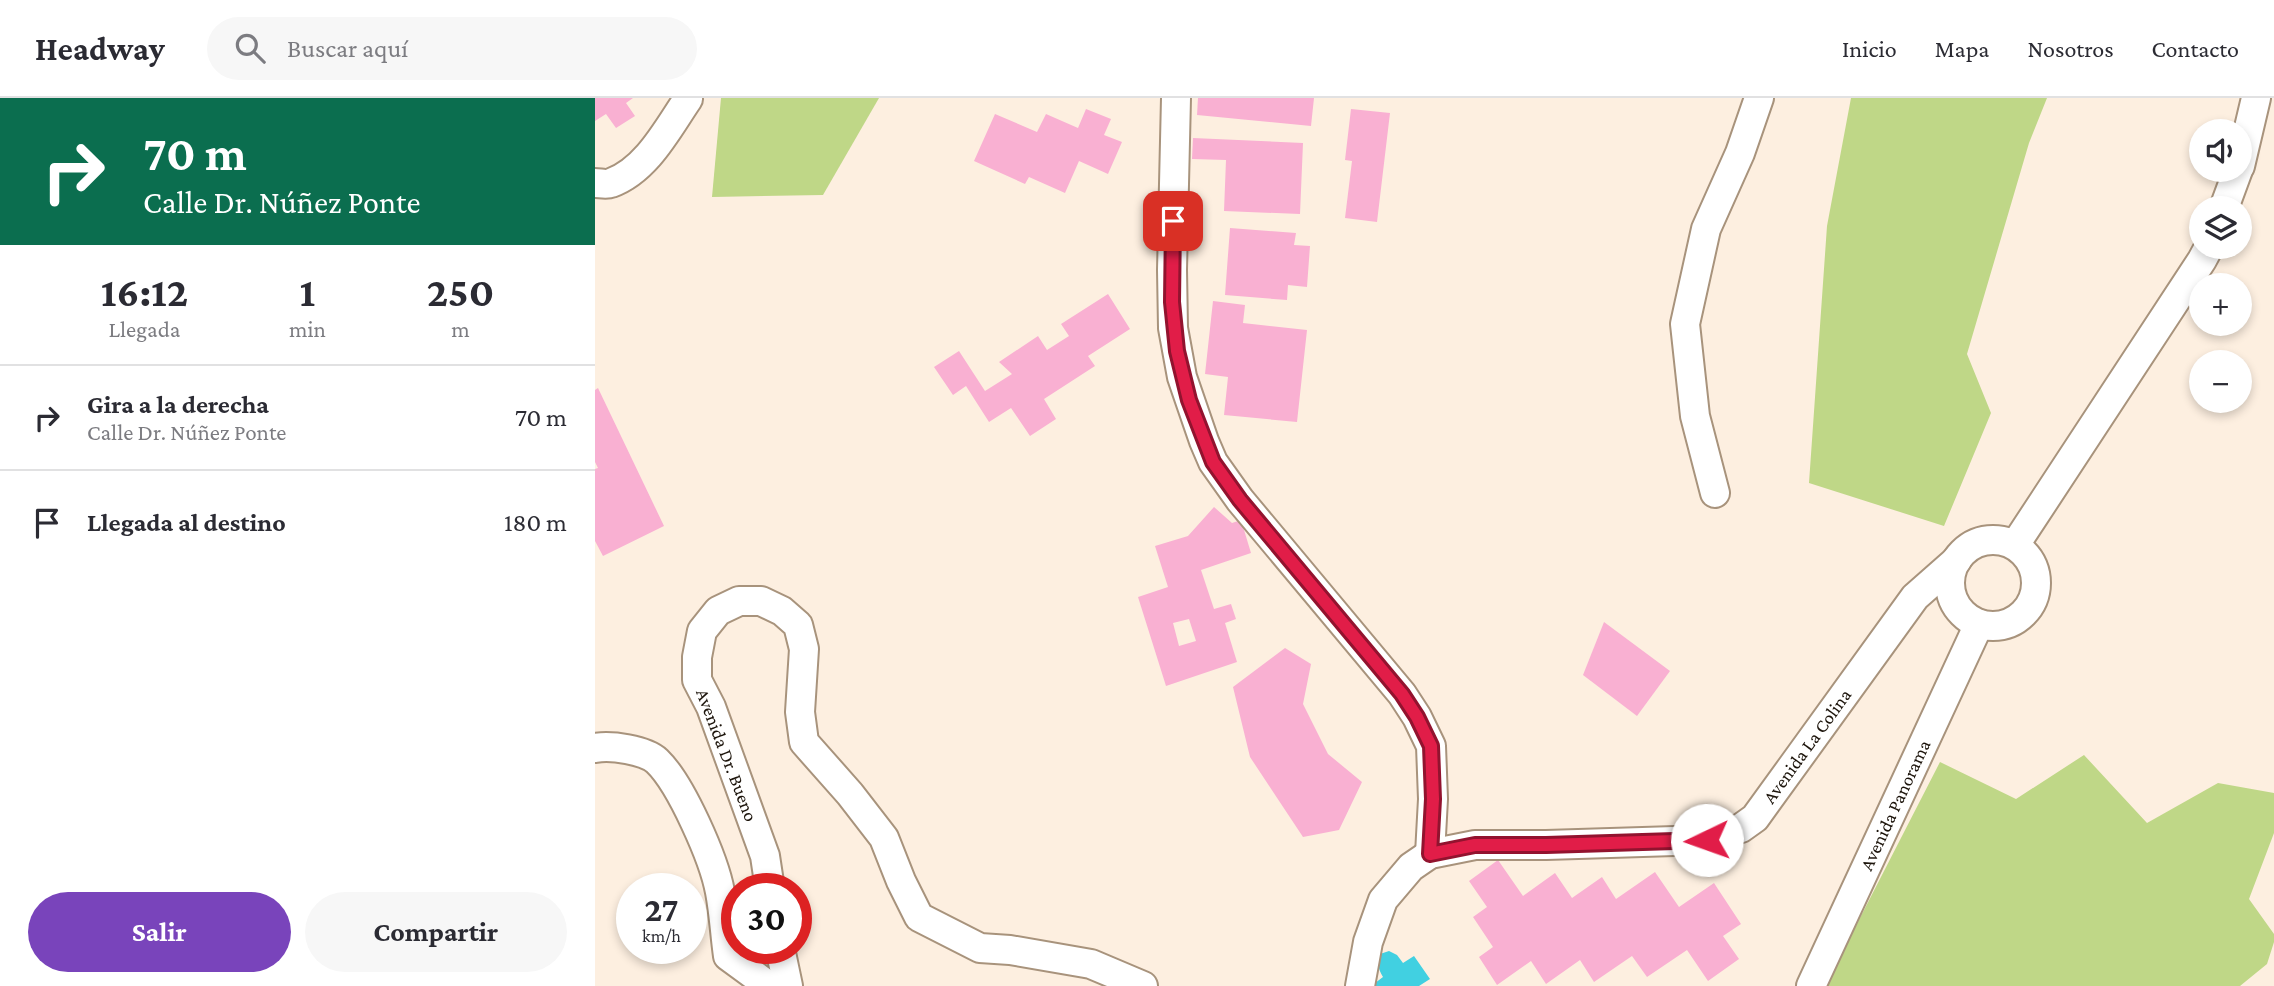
<!DOCTYPE html>
<html lang="es">
<head>
<meta charset="utf-8">
<style>
  body { margin:0; font-family:"Crimson Pro",serif; background:#f7f7f7; color:#2b2b33; height:100vh; display:flex; flex-direction:column; font-size:26px; white-space:nowrap }
  * { box-sizing:border-box; margin:0 }
  p { font-size:23px; color:#7c7c81 }
  .icon { flex:none; width:38px; height:38px; fill:none; stroke:currentColor; stroke-width:2; stroke-linecap:round; stroke-linejoin:round }
  .map { position:relative; flex:1; overflow:hidden }
  .sheet { display:flex; flex-direction:column; background:#fff; width:595px }
  .sheet>* { flex:none }
  .hud { background:#0b6e4f; color:#fff; overflow:hidden }
  .tools { position:absolute; left:1594px; top:21px; display:grid; gap:14px }
  .tools a { display:grid; place-items:center; width:63px; height:63px; border-radius:50%; background:#fff; box-shadow:0 4px 10px #0003; font-size:35px }
  .speed { position:absolute; left:21px; top:775px; display:flex; gap:14px; font-size:35px; font-weight:700; text-align:center }
  .speed>* { display:grid; place-content:center; width:91px; height:91px; border-radius:50%; background:#fff; box-shadow:0 4px 10px #0003; line-height:1 }
  .speed small { font-size:18px; font-weight:400 }
  .speed .limit { border:10px solid #d22; background:#fff; color:#111 }
  .pin { position:absolute; display:grid; place-items:center; width:60px; height:60px; color:#fff; margin:-30px; border-radius:14px; box-shadow:0 4px 10px #0006 }
  .me { position:absolute; width:77px; margin:-38px; rotate:267deg; stroke-linejoin:round; filter:drop-shadow(0 0 5px #0008) }
  .turn { display:flex; align-items:center; gap:24px; height:147px; padding:0 28px; font-size:32px }
  .turn .icon { width:91px; height:91px; stroke-width:2.5 }
  .turn b { display:block; font-size:49px; line-height:60px }
  .eta { display:flex; justify-content:space-evenly; align-items:center; height:119px; text-align:center }
  .eta b { font-size:42px; font-weight:700; line-height:49px }
  .primary-button { display:flex; gap:14px; margin-top:auto; padding:14px 28px }
  .primary-button a { flex:1; height:80px; border-radius:42px; background:#7944bb; color:#fff; font-size:28px; font-weight:700; line-height:80px; text-align:center }
  .primary-button a+a { background:#f7f7f7; color:#2b2b33 }
  ul { padding:0; list-style:none }
  li { display:flex; align-items:center; gap:21px; height:105px; padding:0 28px; border-top:2px solid #e1e1e2 }
  li div { flex:1 }
  li b { display:block; font-size:26px }
  li em { font-style:normal }
  header { display:flex; align-items:center; gap:42px; box-sizing:border-box; height:98px; padding:0 35px; background:#fff; border-bottom:2px solid #e1e1e2 }
  header strong { font-size:33px }
  nav { display:flex; gap:38px; margin-inline-start:auto; font-size:24px }
  .search { width:490px; height:63px; background:#f7f7f7; display:flex; align-items:center; gap:18px; box-sizing:border-box; padding:0 24px; border-radius:38px; color:#7c7c81; font-size:26px }
  main { display:flex; flex:1; min-height:0 }
  .map>svg:first-child { display:block }
  .green { fill:#bfd787 }
  .water { fill:#41d0e1 }
  .building { fill:#f9b0d2; fill-rule:evenodd }
  .lines { fill:none; stroke-linecap:round; stroke-linejoin:round }
  .street-casing { stroke:#a8937c; stroke-width:32 }
  .street { stroke:#fff; stroke-width:28 }
  .route-casing { stroke:#92132f; stroke-width:18 }
  .route { stroke:#e11d48; stroke-width:12 }
  .labels { text-anchor:middle; dominant-baseline:central; stroke-width:7; stroke-linejoin:round; paint-order:stroke }
  .street-label { font-size:19px; fill:#1c140b; stroke:#fff }
</style>
</head>
<body>
<header>
<strong>Headway</strong>
<div class="search"><svg class="icon" aria-label="search" viewBox="0 0 24 24"><circle cx="10" cy="10" r="6"/><path d="M15 15l6 6"/></svg>Buscar aquí</div>
<nav><a>Inicio</a><a>Mapa</a><a>Nosotros</a><a>Contacto</a></nav>
</header>
<main>
<section class="sheet">
<div class="hud">
<div class="turn"><svg class="icon" aria-label="right" viewBox="0 0 24 24"><path d="M7 20v-9h11M14 6l5 5-5 5"/></svg><div><b>70 m</b>Calle Dr. Núñez Ponte</div></div>
</div>
<div class="eta">
<div><b>16:12</b><p>Llegada</p></div>
<div><b>1</b><p>min</p></div>
<div><b>250</b><p>m</p></div>
</div>
<ul>
<li><svg class="icon" aria-label="right" viewBox="0 0 24 24"><path d="M7 20v-9h11M14 6l5 5-5 5"/></svg><div><b>Gira a la derecha</b><p>Calle Dr. Núñez Ponte</p></div><em>70 m</em></li>
<li><svg class="icon" aria-label="arrive" viewBox="0 0 24 24"><path d="M6 21V4h12l-3 4 3 4H6"/></svg><div><b>Llegada al destino</b></div><em>180 m</em></li>
</ul>
<div class="primary-button"><a>Salir</a><a>Compartir</a></div>
</section>
<div class="map">
<svg width="1679" height="888" viewBox="0 0 1679 888">
  <rect width="100%" height="100%" fill="#fdefe0"/>
  <g class="green">
    <polygon points="126,0 284,0 228,97 117,99"/>
    <polygon points="1256,0 1452,0 1434,45 1372,256 1396,315 1349,428 1214,385 1232,128"/>
    <polygon points="1489,657 1552,725 1623,685 1679,695 1679,735 1654,801 1679,836 1679,844 1672,866 1645,888 1230,888 1345,664 1421,701"/>
  </g>
  <path class="water" d="M 794,853 L 802,857 L 808,865 L 819,858 L 835,881 L 824,888 L 776,888 L 788,879 C 783,871 782,865 785,856 Z"/>
  <g class="building">
    <polygon points="0,0 38,0 31,5 40,18 21,30 11,16 0,23"/>
    <polygon points="603,0 719,0 716,28 602,17"/>
    <polygon points="491,11 516,21 509,37 527,44 513,76 484,63 470,95 434,79 430,86 379,63 400,16 442,34 451,16 483,30"/>
    <polygon points="756,11 795,15 782,124 750,120 757,63 750,62"/>
    <polygon points="598,40 708,45 705,116 629,113 631,62 597,61"/>
    <polygon points="635,130 701,135 699,147 715,148 712,189 693,187 692,202 630,197"/>
    <polygon points="513,196 535,231 493,258 500,268 449,301 461,321 435,338 416,310 394,324 371,288 358,297 339,269 364,253 390,293 417,276 404,264 443,238 452,252 474,238 466,226"/>
    <polygon points="618,203 650,207 648,225 712,232 702,324 629,317 633,279 610,276"/>
    <polygon points="3,290 69,428 8,458 0,443 0,371 3,370 0,364 0,292"/>
    <path d="M 619,409 L 637,425 L 646,422 L 656,455 L 606,472 L 619,511 L 636,506 L 641,521 L 630,525 L 642,564 L 571,588 L 543,499 L 573,489 L 560,448 L 593,438 ZM 594,521 L 601,543 L 584,548 L 578,525 Z"/>
    <polygon points="1009,524 1075,573 1042,618 988,577"/>
    <polygon points="690,550 716,566 708,606 733,656 767,684 744,732 708,739 655,659 638,589"/>
    <polygon points="903,762 928,798 960,775 977,800 1007,779 1021,801 1060,774 1084,809 1119,785 1146,826 1128,838 1144,861 1113,883 1092,852 1052,879 1037,858 999,884 985,862 951,886 936,863 902,887 884,859 898,849 878,819 892,809 874,783"/>
  </g>
  <g class="lines">
    <g class="street-casing">
      <g id="street">
        <polyline points="581,0 577,172 578,230 587,279 609,343 618,364 645,402 807,596 822,619 836,648 838,701 835,756"/>
        <polyline points="1645,68 1661,0"/>
        <path d="M 0,85 C 5,85 11,87 16,85 C 52,72 73,30 93,1"/>
        <polyline points="1629,110 1643,72"/>
        <polyline points="1120,395 1100,318 1090,226 1111,131 1145,55 1164,0"/>
        <circle cx="1398" cy="485" r="43"/>
        <polyline points="1420,447 1607,162 1614,149"/>
        <path d="M 0,650 C 16,647 50,652 62,663 C 86,686 119,761 125,794 C 129,815 130,837 133,858 L 174,888"/>
        <polyline points="175,791 170,758 116,609 102,582 102,559 107,533 123,513 144,503 166,503 187,513 203,527 209,551 205,614 209,644 255,696 289,740 306,783 324,819 385,850 415,852 496,866 548,888"/>
        <polyline points="185,850 193,888"/>
        <polyline points="765,888 773,844 788,802 816,769 835,756 880,747 951,747 1112,742 1146,730 1160,720 1320,499 1362,462"/>
        <polyline points="1216,888 1384,526"/>
      </g>
    </g>
    <use href="#street" class="street"/>
  </g>
  <g class="lines">
    <g class="route-casing">
      <polyline id="route" points="578,123 577,204 582,253 594,302 618,364 645,402 807,596 822,619 836,648 838,701 835,756 880,747 951,747 1112,742"/>
    </g>
    <use href="#route" class="route"/>
  </g>
  <g class="labels">
    <g class="street-label">
      <text transform="translate(1212 648) rotate(-54)">Avenida La Colina</text>
      <text transform="translate(132 657) rotate(69)">Avenida Dr. Bueno</text>
      <text transform="translate(1300 707) rotate(-65)">Avenida Panorama</text>
    </g>
  </g>
</svg>
<div class="tools">
<a><svg class="icon" aria-label="sound" viewBox="0 0 24 24"><path d="M4 9h4l5-4v14l-5-4H4zM17 9q2 3 0 6"/></svg></a>
<a><svg class="icon" aria-label="layers" viewBox="0 0 24 24"><path d="M12 4l9 5-9 5-9-5zM3 14l9 5 9-5"/></svg></a>
<a>+</a>
<a>−</a>
</div>
<div class="speed"><div>27<small>km/h</small></div><div class="limit">30</div></div>
<div class="pin" style="left:578px;top:123px;background:#d93025"><svg class="icon" aria-label="arrive" viewBox="0 0 24 24"><path d="M6 21V4h12l-3 4 3 4H6"/></svg></div>
<svg class="me" style="left:1112px;top:742px" viewBox="-20 -20 40 40"><circle r="19" fill="#fff"/><path d="M0-13L10 11 0 6-10 11z" fill="#e11d48"/></svg>
</div>
</main>
</body>
</html>
